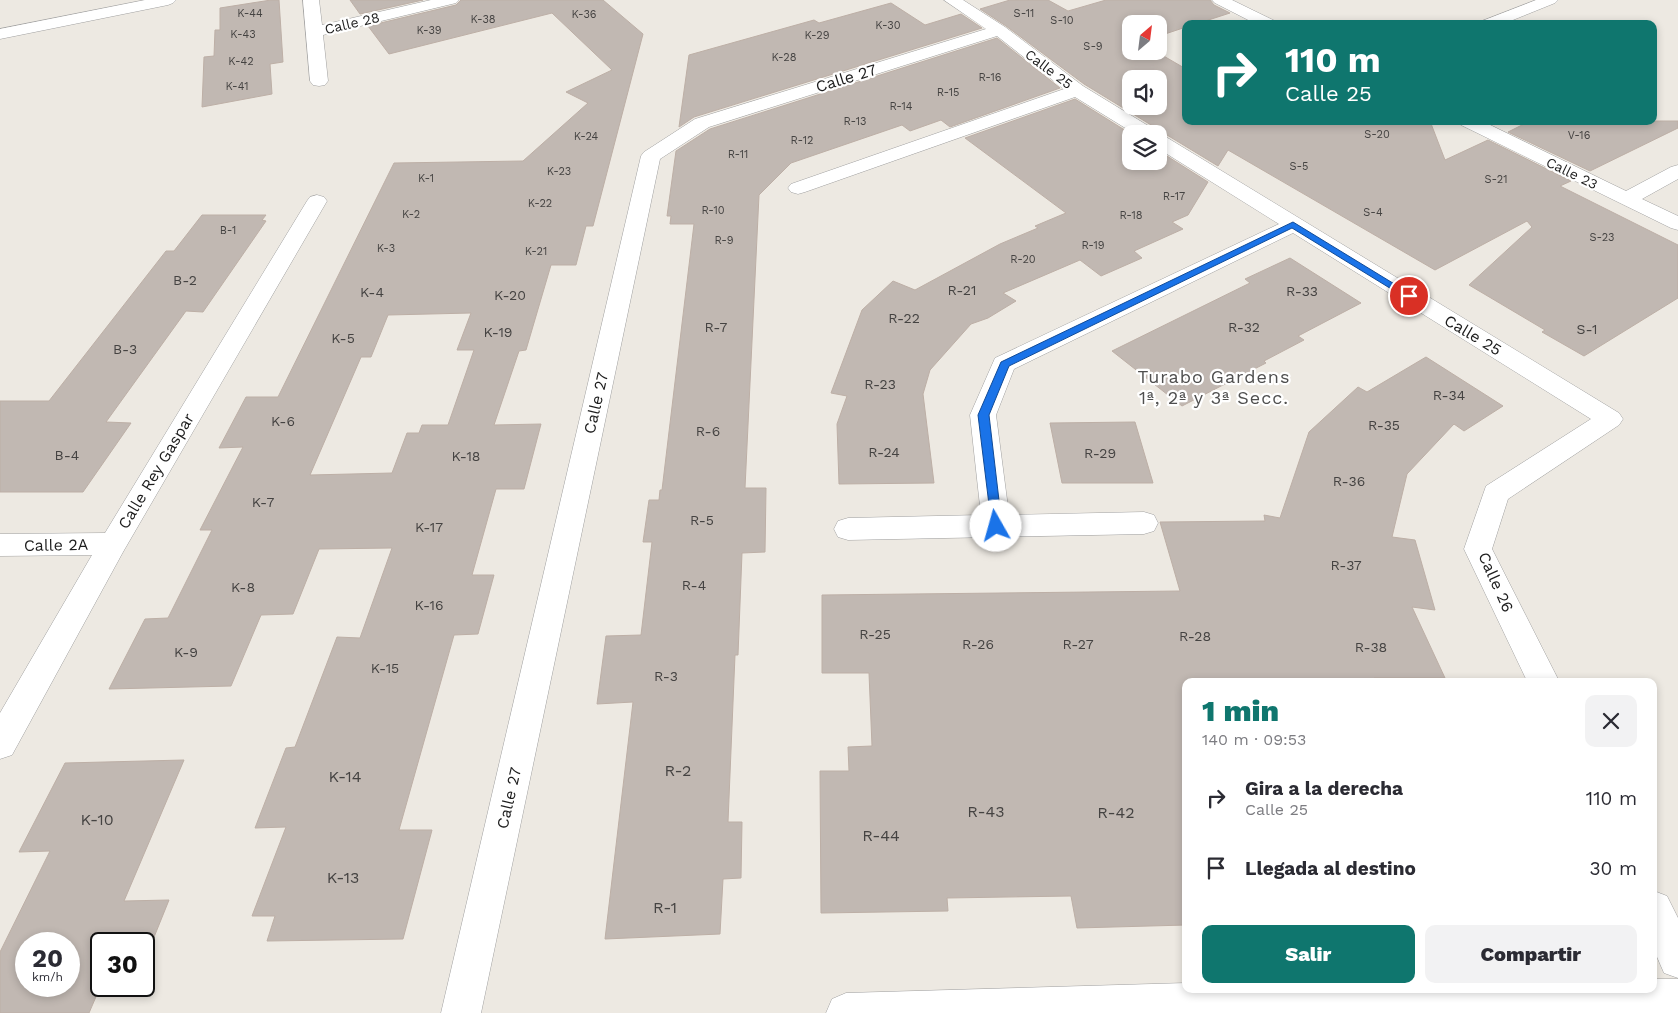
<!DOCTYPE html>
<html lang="es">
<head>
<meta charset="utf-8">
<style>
  body { margin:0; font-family:"Work Sans",sans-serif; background:#f2f2f3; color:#2b2b33; height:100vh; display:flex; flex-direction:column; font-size:19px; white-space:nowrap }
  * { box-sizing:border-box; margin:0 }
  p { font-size:16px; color:#7c7c81 }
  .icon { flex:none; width:28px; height:28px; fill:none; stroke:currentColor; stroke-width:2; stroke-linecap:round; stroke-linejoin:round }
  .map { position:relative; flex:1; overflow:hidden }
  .panel { position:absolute; left:1182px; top:678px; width:475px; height:315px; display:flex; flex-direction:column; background:#fff; border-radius:10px; box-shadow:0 2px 8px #0003 }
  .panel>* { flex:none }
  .banner { position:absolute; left:1182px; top:20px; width:475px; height:105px; border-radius:10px; box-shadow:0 2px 8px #0003; background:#0f766e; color:#fff; overflow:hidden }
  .needle { width:32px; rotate:28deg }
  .buttons { position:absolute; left:1122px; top:15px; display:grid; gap:10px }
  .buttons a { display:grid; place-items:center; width:45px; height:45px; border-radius:10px; background:#fff; box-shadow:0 2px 8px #0003; font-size:25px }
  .speed { position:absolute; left:15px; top:932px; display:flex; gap:10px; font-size:25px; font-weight:700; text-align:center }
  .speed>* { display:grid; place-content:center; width:65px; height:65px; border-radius:50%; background:#fff; box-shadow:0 2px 8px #0003; line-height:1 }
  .speed small { font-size:12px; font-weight:400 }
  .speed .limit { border:2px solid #111; border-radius:8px; background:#fff; color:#111 }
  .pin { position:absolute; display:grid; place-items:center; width:42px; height:42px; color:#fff; margin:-21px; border:2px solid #fff; border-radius:50%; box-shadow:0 1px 5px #0007 }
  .me { position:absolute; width:55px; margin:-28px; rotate:353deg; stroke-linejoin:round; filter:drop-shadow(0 0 4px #0008) }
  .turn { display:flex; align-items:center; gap:18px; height:105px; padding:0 20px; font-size:22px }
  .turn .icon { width:65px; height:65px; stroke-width:2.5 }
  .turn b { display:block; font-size:35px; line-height:42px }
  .round { display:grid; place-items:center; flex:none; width:52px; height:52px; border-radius:10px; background:#f2f2f3 }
  .overview { display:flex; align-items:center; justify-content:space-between; height:85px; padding:0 20px }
  h1 { font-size:30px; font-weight:800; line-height:38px; color:#0f766e }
  .primary-button { display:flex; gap:10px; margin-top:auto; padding:10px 20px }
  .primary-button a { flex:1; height:58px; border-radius:10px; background:#0f766e; color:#fff; font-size:20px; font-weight:800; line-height:58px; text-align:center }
  .primary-button a+a { background:#f2f2f3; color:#2b2b33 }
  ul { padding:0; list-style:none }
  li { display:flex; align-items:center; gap:15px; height:70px; padding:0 20px }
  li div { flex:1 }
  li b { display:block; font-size:19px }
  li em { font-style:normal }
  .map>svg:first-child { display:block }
  .building { fill:#c1b8b2; stroke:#bdafa6; fill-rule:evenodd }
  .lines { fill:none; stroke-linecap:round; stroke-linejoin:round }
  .minor-casing { stroke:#a0a0a0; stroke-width:1 }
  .minor { fill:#fff; fill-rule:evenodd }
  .route { fill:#1a73e8; stroke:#114b97 }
  .labels { text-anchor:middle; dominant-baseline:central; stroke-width:4.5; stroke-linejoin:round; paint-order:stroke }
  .far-number-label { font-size:11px; fill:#454342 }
  .far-street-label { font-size:14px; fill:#1c1c1c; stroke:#fff }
  .number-label { font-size:14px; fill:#454342 }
  .street-label { font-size:16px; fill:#1c1c1c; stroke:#fff }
  .near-number-label { font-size:16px; fill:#454342 }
  .neighbourhood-label { font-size:18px; letter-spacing:1px; fill:#4f4f4f; stroke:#fff }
</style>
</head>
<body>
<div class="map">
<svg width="1678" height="1013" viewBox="0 0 1678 1013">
  <rect width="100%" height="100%" fill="#ede9e2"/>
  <g class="building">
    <polygon points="271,0 279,0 283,62 270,64 272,94 202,107 204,57 214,56 215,30 220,30 220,8"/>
    <polygon points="350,0 423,0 360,14"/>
    <path d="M 461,0 L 603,0 L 643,34 L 593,226 L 586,226 L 576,265 L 551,265 L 526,350 L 519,351 L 494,425 L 541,424 L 524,489 L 496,489 L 472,575 L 494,575 L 478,634 L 454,635 L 399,830 L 432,830 L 403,939 L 267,941 L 275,916 L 252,916 L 286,827 L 255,828 L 286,748 L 295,747 L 337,637 L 360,638 L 392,548 L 319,549 L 293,614 L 261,615 L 231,686 L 109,689 L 145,619 L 168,618 L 212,530 L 200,530 L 243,447 L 219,448 L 246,397 L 278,397 L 394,163 L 523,161 L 588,103 L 566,92 L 612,70 L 552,13 L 389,54 L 368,26 L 456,5 ZM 471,313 L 457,350 L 474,350 L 448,425 L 422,425 L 419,433 L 407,433 L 392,473 L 310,475 L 361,357 L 371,357 L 388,315 Z"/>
    <path d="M 1010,0 L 1048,0 L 1068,11 L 1106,0 L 1210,0 L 1214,5 L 1230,13 L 1196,24 L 1186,24 L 1186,27 L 1159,36 L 1159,24 L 1131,24 L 1131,51 L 1155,51 L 1186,69 L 1186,121 L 1430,121 L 1445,160 L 1488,140 L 1571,181 L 1560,186 L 1678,245 L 1678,298 L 1584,356 L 1542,332 L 1545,330 L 1469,285 L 1532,227 L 1527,221 L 1435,270 L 1228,150 L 1218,166 L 1167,135 L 1159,133 L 1156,128 L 1084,84 L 1006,26 L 980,9 ZM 1131,79 L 1159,79 L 1159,106 L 1131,106 Z"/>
    <polygon points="891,3 925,25 961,14 982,28 694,117 679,127 689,55 814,20 819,23"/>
    <polygon points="997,38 1060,88 950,127 941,120 910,131 902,125 791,163 759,195 745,488 766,488 765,552 742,553 738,655 735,655 728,822 742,822 741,878 723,879 720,934 605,939 633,702 597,704 606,636 641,635 652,542 643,542 649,500 659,500 660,490 662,490 694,224 670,224 671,216 667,216 676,151 710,129"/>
    <polygon points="1075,99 1131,134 1131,161 1159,161 1159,151 1208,182 1188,215 1172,222 1183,229 1134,251 1142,258 1101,276 1080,260 1003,293 1016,301 988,318 971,324 930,370 923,394 934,483 839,484 837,424 847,396 831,393 862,310 893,281 915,290 1000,244 1038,228 1035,226 1066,213 965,138"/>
    <polygon points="1530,121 1678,121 1678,128 1590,171 1508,132"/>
    <polygon points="202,215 266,215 262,220 266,221 203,312 186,311 106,422 131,423 83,492 0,492 0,401 49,401 166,251 174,251"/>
    <polygon points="1290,258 1361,303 1298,336 1304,340 1264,361 1266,363 1182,406 1112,351 1250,283 1245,279"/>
    <polygon points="1426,357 1503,406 1464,431 1454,424 1407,474 1392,537 1415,540 1435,610 1412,607 1445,678 1374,678 1375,681 1186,681 1186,925 1077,928 1071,896 947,898 948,911 821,913 820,771 849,771 848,747 872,746 869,673 822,673 822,595 1180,591 1160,522 1265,521 1264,515 1280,518 1309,432 1358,387 1367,392"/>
    <polygon points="1135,422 1153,483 1062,483 1050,423"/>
    <path d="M 184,760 L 124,901 L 169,900 L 146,957 L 144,957 L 144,944 L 101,944 L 101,985 L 89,1013 L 0,1013 L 0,952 L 50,851 L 19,852 L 65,763 ZM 26,944 L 69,944 L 69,986 L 26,986 Z"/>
  </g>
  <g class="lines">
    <g class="minor-casing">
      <g id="minor">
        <polygon points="145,0 176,0 173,3 168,5 0,39 0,29"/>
        <polygon points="303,0 319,0 322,25 431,0 459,0 456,3 323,35 328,81 325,85 319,86 313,85 310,81"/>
        <polygon points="944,0 963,0 1005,27 1083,86 1155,130 1157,134 1135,134 1075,97 805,192 798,194 791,192 788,188 791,184 1064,89 997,36 709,127 660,159 481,1013 441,1013 641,156 644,152 695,119 986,29"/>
        <polygon points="1212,0 1232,0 1275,21 1277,24 1256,24 1215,3"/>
        <polygon points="1536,0 1558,0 1555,3 1503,24 1480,24 1482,21"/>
        <polygon points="1458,121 1482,121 1626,191 1671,167 1678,165 1678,179 1642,199 1678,216 1678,230 1671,228 1461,125"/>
        <polygon points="1159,135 1166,137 1619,413 1623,419 1619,425 1508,499 1492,549 1559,681 1527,681 1464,549 1486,486 1591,419 1293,233 1014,369 996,415 1009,515 1144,512 1154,515 1158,523 1154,531 1144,534 848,540 838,537 834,529 838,521 848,518 981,515 970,415 995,358 1279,224 1159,149"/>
        <polygon points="317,195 324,197 327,201 123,552 12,755 0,759 0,713 92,555 0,556 0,534 105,533 307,201 310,197"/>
        <polygon points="1654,891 1667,896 1678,918 1678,978 1664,973 1654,950"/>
        <polygon points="1654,979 1678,979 1678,1013 826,1013 832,999 846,993 1186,983 1186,989 1654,989"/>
      </g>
    </g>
    <use href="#minor" class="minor"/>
  </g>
  <polygon class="route" points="1293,222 1414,296 1409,299 1406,298 1292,228 1009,366 989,415 1002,526 996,530 992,529 978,415 1001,362"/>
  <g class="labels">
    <g class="far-number-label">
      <text x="250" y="13">K-44</text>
      <text x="1024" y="13">S-11</text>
      <text x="584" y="14">K-36</text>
      <text x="483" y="19">K-38</text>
      <text x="1062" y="20">S-10</text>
      <text x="888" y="25">K-30</text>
      <text x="429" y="30">K-39</text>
      <text x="243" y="34">K-43</text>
      <text x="817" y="35">K-29</text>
      <text x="1093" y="46">S-9</text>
      <text x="784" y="57">K-28</text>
      <text x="241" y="61">K-42</text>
      <text x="990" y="77">R-16</text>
      <text x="237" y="86">K-41</text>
      <text x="948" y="92">R-15</text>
      <text x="901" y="106">R-14</text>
      <text x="855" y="121">R-13</text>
      <text x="1377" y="134">S-20</text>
      <text x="1579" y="135">V-16</text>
      <text x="586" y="136">K-24</text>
      <text x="802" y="140">R-12</text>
      <text x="738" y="154">R-11</text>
      <text x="1299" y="166">S-5</text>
      <text x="559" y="171">K-23</text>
      <text x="426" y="178">K-1</text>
      <text x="1496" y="179">S-21</text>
      <text x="1174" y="196">R-17</text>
      <text x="540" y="203">K-22</text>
      <text x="713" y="210">R-10</text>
      <text x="1373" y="212">S-4</text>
      <text x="411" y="214">K-2</text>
      <text x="1131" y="215">R-18</text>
      <text x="228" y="230">B-1</text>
      <text x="1602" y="237">S-23</text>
      <text x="724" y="240">R-9</text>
      <text x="1093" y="245">R-19</text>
      <text x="386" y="248">K-3</text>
      <text x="536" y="251">K-21</text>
      <text x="1023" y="259">R-20</text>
    </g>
    <g class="far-street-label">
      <text transform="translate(352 23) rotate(-13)">Calle 28</text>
      <text transform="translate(1049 69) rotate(37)">Calle 25</text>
      <text transform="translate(1572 173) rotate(26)">Calle 23</text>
    </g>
    <g class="number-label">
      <text x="185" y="280">B-2</text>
      <text x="962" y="290">R-21</text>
      <text x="1302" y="291">R-33</text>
      <text x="372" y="292">K-4</text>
      <text x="510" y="295">K-20</text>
      <text x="904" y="318">R-22</text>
      <text x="716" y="327">R-7</text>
      <text x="1244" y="327">R-32</text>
      <text x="1587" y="329">S-1</text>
      <text x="498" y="332">K-19</text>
      <text x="343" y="338">K-5</text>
      <text x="125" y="349">B-3</text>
      <text x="880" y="384">R-23</text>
      <text x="1449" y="395">R-34</text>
      <text x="283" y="421">K-6</text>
      <text x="1384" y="425">R-35</text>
      <text x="708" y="431">R-6</text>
      <text x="884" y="452">R-24</text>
      <text x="1100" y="453">R-29</text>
      <text x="67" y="455">B-4</text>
      <text x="466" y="456">K-18</text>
      <text x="1349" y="481">R-36</text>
      <text x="263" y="502">K-7</text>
      <text x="702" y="520">R-5</text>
      <text x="429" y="527">K-17</text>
      <text x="1346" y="565">R-37</text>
      <text x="694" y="585">R-4</text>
      <text x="243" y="587">K-8</text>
      <text x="429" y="605">K-16</text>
      <text x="875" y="634">R-25</text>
      <text x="1195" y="636">R-28</text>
      <text x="978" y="644">R-26</text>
      <text x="1078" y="644">R-27</text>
      <text x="1371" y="647">R-38</text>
      <text x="186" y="652">K-9</text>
      <text x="385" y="668">K-15</text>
      <text x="666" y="676">R-3</text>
    </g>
    <g class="street-label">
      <text transform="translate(846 78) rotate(-17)">Calle 27</text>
      <text transform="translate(1473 335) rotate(31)">Calle 25</text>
      <text transform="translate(596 403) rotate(-77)">Calle 27</text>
      <text transform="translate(156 471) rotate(-59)">Calle Rey Gaspar</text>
      <text transform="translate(56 545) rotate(-1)">Calle 2A</text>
      <text transform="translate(1496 582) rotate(66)">Calle 26</text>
      <text transform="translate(509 798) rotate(-77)">Calle 27</text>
    </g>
    <g class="near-number-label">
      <text x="678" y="770">R-2</text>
      <text x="345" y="776">K-14</text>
      <text x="986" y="811">R-43</text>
      <text x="1116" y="812">R-42</text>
      <text x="97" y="819">K-10</text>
      <text x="881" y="835">R-44</text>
      <text x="343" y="877">K-13</text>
      <text x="665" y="907">R-1</text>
    </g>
    <g class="neighbourhood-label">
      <text x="1214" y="376">Turabo Gardens<tspan x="1214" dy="21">1ª, 2ª y 3ª Secc.</tspan></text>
    </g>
  </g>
</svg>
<div class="buttons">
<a><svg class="needle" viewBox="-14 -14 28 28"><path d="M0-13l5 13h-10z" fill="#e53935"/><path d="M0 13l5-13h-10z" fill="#7c7c81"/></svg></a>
<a><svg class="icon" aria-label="sound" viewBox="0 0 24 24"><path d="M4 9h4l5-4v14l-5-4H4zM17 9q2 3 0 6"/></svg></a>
<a><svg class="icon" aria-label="layers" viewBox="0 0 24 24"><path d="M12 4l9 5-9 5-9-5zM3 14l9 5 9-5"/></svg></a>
</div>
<div class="speed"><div>20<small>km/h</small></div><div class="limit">30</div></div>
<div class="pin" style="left:1409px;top:296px;background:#d93025"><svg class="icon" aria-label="arrive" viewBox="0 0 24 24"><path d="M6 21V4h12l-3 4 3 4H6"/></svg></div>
<svg class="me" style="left:996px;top:526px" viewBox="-20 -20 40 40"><circle r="19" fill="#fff"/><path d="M0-13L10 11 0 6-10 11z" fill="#1a73e8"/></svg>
<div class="banner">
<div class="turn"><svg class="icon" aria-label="right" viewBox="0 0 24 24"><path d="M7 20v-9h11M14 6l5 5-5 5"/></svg><div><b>110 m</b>Calle 25</div></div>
</div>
<section class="panel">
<div class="overview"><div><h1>1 min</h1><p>140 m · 09:53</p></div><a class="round"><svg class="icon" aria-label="close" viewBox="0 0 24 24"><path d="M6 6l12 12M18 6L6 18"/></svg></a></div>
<ul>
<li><svg class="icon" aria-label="right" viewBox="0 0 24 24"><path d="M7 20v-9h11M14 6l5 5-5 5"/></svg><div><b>Gira a la derecha</b><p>Calle 25</p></div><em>110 m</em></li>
<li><svg class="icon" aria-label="arrive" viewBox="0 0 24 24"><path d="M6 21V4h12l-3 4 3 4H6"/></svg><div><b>Llegada al destino</b></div><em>30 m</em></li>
</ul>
<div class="primary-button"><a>Salir</a><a>Compartir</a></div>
</section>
</div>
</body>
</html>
